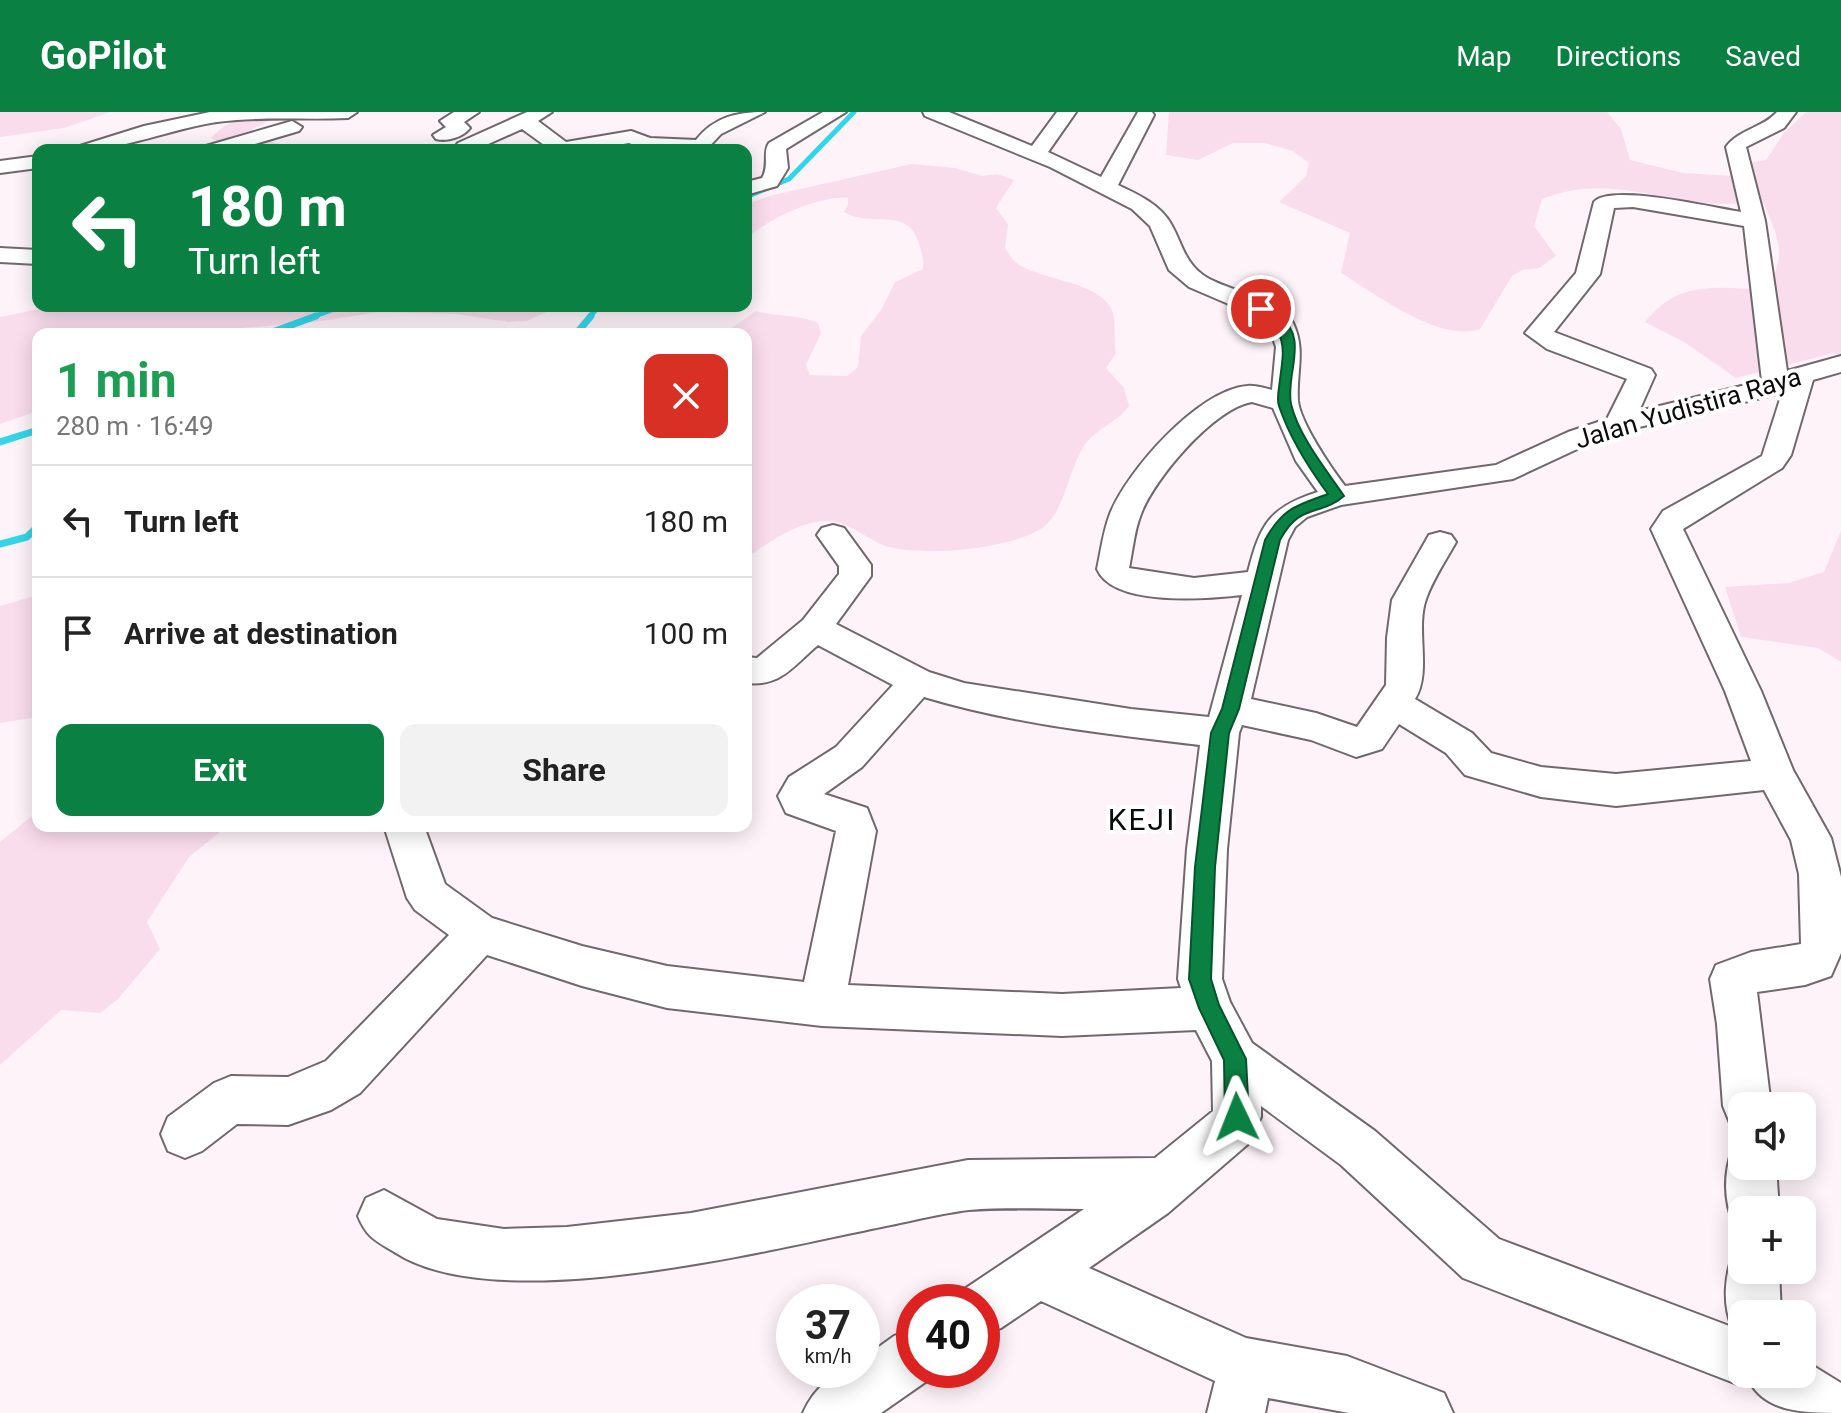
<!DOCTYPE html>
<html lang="en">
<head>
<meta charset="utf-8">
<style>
  body { margin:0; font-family:Roboto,sans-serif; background:#f2f2f2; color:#222; height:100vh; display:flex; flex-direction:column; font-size:30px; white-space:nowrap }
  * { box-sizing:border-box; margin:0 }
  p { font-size:26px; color:#767676 }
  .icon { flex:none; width:44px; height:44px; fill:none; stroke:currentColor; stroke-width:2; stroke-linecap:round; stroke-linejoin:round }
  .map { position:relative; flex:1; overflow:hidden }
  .side { position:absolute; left:32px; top:216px; width:720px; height:504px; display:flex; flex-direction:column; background:#fff; border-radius:16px; box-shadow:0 4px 20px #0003 }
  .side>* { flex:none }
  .top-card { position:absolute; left:32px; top:32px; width:720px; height:168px; border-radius:16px; box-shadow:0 4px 20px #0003; background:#0b8043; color:#fff; overflow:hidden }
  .fabs { position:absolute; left:1728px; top:980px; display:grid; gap:16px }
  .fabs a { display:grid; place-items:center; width:88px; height:88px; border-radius:16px; background:#fff; box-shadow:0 4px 20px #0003; font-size:40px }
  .speed { position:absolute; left:776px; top:1172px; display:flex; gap:16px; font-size:40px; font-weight:700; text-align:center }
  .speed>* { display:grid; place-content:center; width:104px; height:104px; border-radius:50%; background:#fff; box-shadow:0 4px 20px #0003; line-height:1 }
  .speed small { font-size:20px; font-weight:400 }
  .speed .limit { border:12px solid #d22; background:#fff; color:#111 }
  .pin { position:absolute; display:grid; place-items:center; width:68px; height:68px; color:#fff; margin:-34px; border:4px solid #fff; border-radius:50%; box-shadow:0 2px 8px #0007 }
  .me { position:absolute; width:88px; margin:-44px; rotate:358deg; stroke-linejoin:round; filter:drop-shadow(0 0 6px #0008) }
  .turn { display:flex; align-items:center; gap:28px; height:168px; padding:0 24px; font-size:36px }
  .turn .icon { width:104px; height:104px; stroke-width:2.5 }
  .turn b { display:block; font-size:56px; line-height:68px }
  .round { display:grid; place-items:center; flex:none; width:84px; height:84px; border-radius:16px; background:#f2f2f2 }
  .summary { display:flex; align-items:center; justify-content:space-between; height:136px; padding:0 24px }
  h1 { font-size:48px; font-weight:700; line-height:60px; color:#1e9e55 }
  .primary-button { display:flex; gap:16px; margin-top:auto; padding:16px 24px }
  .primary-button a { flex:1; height:92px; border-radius:16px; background:#0b8043; color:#fff; font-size:32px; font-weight:700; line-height:92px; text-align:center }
  .primary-button a+a { background:#f2f2f2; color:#222 }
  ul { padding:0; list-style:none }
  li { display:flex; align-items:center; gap:24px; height:112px; padding:0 24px; border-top:2px solid #e0e0e0 }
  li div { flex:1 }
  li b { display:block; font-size:30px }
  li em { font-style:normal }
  header { display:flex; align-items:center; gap:48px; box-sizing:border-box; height:112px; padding:0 40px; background:#0b8043; color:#fff }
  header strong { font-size:38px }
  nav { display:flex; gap:44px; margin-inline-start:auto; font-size:28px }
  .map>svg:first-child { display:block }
  .green { fill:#fadded }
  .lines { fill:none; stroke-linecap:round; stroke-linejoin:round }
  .stream-far1 { stroke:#32d6ea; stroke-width:5 }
  .stream { stroke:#32d6ea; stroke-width:7 }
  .minor-casing { stroke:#71686d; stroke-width:4 }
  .minor { fill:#fff; fill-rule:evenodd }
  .route { fill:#0b8043; stroke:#07532c; stroke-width:2 }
  .labels { text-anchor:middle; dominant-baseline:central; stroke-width:8; stroke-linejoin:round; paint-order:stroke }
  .street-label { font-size:26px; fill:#0d0a0c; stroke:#fff }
  .quarter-label { font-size:30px; letter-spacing:2px; fill:#0d0a0c; stroke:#fff }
</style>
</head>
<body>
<header>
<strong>GoPilot</strong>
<nav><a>Map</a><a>Directions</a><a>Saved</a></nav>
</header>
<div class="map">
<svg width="1841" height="1301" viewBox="0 0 1841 1301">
  <rect width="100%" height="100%" fill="#fef3f9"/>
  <g class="green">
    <polygon points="0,0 111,0 64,16 0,25"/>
    <path d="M 1169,0 L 1607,0 L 1621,17 L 1630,48 L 1683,61 L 1752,65 L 1748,51 L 1766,48 L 1784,21 L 1806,0 L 1841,0 L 1841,244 L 1833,241 L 1736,266 L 1684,230 L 1645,210 C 1678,168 1716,175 1764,178 C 1789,147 1778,125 1764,92 C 1742,91 1718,93 1695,90 C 1639,82 1597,65 1542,87 L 1534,114 L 1556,144 L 1539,156 L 1522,158 L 1512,164 L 1480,217 C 1439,231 1376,182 1341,161 L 1350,121 L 1279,90 L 1306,64 L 1309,51 L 1293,39 L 1265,31 L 1233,31 L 1198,48 L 1166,43 Z"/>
    <path d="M 261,5 L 271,8 L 253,17 L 252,23 L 299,38 C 269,38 237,42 211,26 C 225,10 240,6 261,5 Z"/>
    <path d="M 912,52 L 955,56 L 982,64 L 997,62 L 1014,68 L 996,96 L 1008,112 L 1005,136 C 1009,141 1012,148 1017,151 C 1040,169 1098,168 1112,198 C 1116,206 1114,229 1116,241 L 1106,256 L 1124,276 L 1129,294 C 1117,311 1096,316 1084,334 C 1070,355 1065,394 1048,411 C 1023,437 923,445 889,435 C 868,429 851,410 828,409 C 797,409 770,430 746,446 L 746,222 L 723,222 L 756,199 C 777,205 799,202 818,211 L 821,221 L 806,253 L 810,263 L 847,264 L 858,255 L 861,224 L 881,198 L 895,170 L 923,157 C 924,148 922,141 919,132 C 908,93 873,117 844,100 L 848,93 L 848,86 C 819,83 767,107 746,127 L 746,93 L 769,84 Z"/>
    <polygon points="54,194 559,194 527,209 508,210 457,202 379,200 315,210 240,216 218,222 38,222 38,299 0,312 0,205"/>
    <polygon points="1841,419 1841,550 1818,536 1741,525 1725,475 1788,471 1824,460"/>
    <polygon points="38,483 38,605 0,611 0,494"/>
    <polygon points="38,699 38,714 227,714 189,745 147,810 160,837 117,888 100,901 61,898 0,953 0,730"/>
  </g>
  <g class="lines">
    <g class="stream-far1">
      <polyline points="746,85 789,67 854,0"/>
      <polyline points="310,206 342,194"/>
      <polyline points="589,206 599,194"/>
    </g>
    <g class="stream">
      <polyline points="267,222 316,204"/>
      <polyline points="576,222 591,204"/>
      <polyline points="0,330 38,318"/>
      <polyline points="0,432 27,425 38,414"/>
    </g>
    <g class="minor-casing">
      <g id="minor">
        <path d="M 210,0 L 357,0 L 348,6 C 304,8 261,4 217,10 C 170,17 125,38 77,38 L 80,34 L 144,14 Z"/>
        <path d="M 454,0 L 479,0 L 464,10 L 470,16 C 463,25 447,30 436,27 L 433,23 L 446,15 L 440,9 Z"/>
        <path d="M 527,0 L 552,0 L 538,9 L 566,30 L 631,19 L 650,26 L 696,28 C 714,5 737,0 765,0 L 721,22 L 706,38 L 646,38 L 629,31 L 590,38 L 551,38 L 522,17 L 475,38 L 457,38 L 455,35 L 458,31 Z"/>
        <path d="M 823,0 L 846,0 L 786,37 L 788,56 L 777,74 L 746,83 L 746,70 L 762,66 C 770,52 762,41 769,31 Z"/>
        <path d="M 923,0 L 949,0 L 1032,34 L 1057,0 L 1076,0 L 1048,40 L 1101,65 L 1138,0 L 1152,0 L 1154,3 L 1118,73 C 1137,82 1160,92 1171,112 C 1182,131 1184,149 1203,163 C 1225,179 1280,185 1293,211 C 1306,238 1296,260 1298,289 C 1300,310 1331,356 1345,374 L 1496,353 L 1568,320 L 1607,307 L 1627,267 L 1547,237 L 1525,221 L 1576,161 L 1594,90 C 1610,71 1715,96 1741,100 L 1726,35 C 1739,17 1763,16 1777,0 L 1796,0 L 1784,16 L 1746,35 L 1765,109 L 1787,259 L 1841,244 L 1841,260 L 1813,268 L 1791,343 L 1782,356 L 1683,417 L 1761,579 L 1793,658 L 1831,726 L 1841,765 L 1841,841 L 1831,864 L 1805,873 L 1757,880 L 1771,994 L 1742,994 L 1742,1016 L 1730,1011 L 1723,994 L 1717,912 L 1710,867 L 1716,853 L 1751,840 L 1801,832 L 1799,762 L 1791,728 L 1764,678 L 1616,694 L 1541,685 L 1465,663 L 1446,641 L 1399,612 L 1382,637 L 1356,645 L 1311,628 L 1242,613 L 1239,621 L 1227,737 L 1222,867 L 1230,890 L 1252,931 L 1375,1019 L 1499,1127 L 1732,1215 C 1722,1191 1725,1163 1734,1139 L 1742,1136 L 1742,1158 L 1779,1158 L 1781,1202 L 1742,1202 L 1742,1262 L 1802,1262 L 1802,1247 L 1841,1271 L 1841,1301 C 1808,1301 1766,1301 1750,1270 L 1742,1274 L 1463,1166 L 1341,1053 L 1261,994 L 1261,1005 L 1248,1032 L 1168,1101 L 1089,1156 L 1246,1226 L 1347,1244 L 1444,1281 L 1453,1301 L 1349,1301 L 1268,1286 L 1265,1301 L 1207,1301 L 1215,1269 L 1041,1189 L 1001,1216 L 982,1224 L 982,1190 L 958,1190 L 963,1178 L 1084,1097 C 1046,1097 1006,1095 969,1098 C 943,1101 916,1108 891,1113 C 771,1137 500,1207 396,1141 C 376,1129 367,1126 358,1104 L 366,1086 L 384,1078 L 437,1107 L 504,1117 L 567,1115 L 691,1101 L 968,1048 L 1155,1046 L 1213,999 L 1212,949 L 1196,918 L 1062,924 L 822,914 L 667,896 L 582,874 L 487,843 L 360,981 L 331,998 L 288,1013 L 237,1012 L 202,1039 L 185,1046 L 168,1039 L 161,1022 L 168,1005 L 214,971 L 231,964 L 288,965 L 326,949 L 449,823 L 415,798 L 407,786 L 384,714 L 424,714 L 445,772 L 492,806 L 582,834 L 667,854 L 804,870 L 836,719 L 786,701 L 778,684 L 789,665 L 836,635 L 893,573 L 818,533 C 793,554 781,575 746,571 L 746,545 L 757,546 L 803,508 L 839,462 L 839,454 L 817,423 L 822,416 L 833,413 L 844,416 L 871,453 L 871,464 L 836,512 L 929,560 L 964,571 L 1131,597 L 1209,605 L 1242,483 C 1207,487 1113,495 1097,457 C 1101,439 1103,420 1110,402 C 1127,359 1198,278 1247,274 C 1255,273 1264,276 1272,278 L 1276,235 L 1269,214 L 1252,202 L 1189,175 L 1169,158 L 1150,114 L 1132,97 L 1050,55 L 925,4 ZM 1633,95 L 1744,114 L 1762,269 L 1639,299 L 1655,263 L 1651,257 L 1554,220 L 1600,162 L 1614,96 ZM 1782,281 L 1762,344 L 1663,399 L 1651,417 L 1725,579 L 1751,649 L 1616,662 L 1541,655 L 1491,641 L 1472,621 L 1415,587 C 1432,559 1415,518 1426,487 C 1433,467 1446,448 1456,430 L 1451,423 L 1440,420 L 1429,423 L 1392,488 L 1387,526 L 1386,573 L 1357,615 L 1316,601 L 1251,587 L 1288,428 L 1295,415 L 1307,405 L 1341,393 L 1513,367 L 1588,332 L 1635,316 ZM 1252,290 L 1273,296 L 1296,349 L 1318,380 C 1270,395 1260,412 1248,460 L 1194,466 L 1129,456 C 1133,438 1134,419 1141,402 C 1154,367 1214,296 1252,290 ZM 924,585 C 1013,612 1108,622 1200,633 L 1187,737 L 1178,867 L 1181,876 L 1062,882 L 848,873 L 876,719 L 867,696 L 824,682 L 862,655 Z"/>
        <polygon points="292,9 302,15 299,19 235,38 203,38 206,34"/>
        <polygon points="38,44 38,56 0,61 0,49"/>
        <polygon points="0,136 38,138 38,152 0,150"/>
        <path d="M 1742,1033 L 1742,1054 L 1776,1054 L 1779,1098 L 1742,1098 L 1742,1119 L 1735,1116 C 1724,1090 1723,1062 1733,1036 Z"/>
        <path d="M 914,1216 L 914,1258 L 936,1258 L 934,1264 L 881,1301 L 803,1301 C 814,1276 834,1258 862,1258 L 862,1247 L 894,1224 Z"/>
      </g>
    </g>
    <use href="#minor" class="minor"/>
  </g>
  <path class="route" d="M 1257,194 C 1266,194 1271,199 1279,204 C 1310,225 1285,263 1291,292 C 1298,323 1327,359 1344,384 C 1320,405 1300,390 1280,428 L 1239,597 L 1229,621 L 1215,755 L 1211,867 L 1219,893 L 1246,947 L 1249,1005 L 1245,1013 L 1237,1016 L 1229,1013 L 1225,1005 L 1224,948 L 1199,896 L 1189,867 L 1195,755 L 1211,621 L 1222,597 L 1265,428 C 1283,396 1295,394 1328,382 C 1308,355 1290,327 1279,294 C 1277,288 1278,282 1279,276 C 1283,239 1291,223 1257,200 Z"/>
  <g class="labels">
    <g class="street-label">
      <text transform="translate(1688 296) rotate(-16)">Jalan Yudistira Raya</text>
    </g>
    <g class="quarter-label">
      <text x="1142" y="707">KEJI</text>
    </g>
  </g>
</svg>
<div class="fabs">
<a><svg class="icon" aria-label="sound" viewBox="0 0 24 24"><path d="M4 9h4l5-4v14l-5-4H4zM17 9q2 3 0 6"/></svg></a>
<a>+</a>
<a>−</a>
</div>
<div class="speed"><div>37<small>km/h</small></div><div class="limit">40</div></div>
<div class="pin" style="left:1261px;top:197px;background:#d93025"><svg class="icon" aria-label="arrive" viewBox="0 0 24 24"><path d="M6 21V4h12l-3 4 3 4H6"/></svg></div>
<svg class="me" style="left:1237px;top:1005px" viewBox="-20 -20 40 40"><path d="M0-17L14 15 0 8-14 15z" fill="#0b8043" stroke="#fff" stroke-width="4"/></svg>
<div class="top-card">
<div class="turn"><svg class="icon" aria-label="left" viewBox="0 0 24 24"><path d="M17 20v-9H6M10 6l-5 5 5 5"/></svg><div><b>180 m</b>Turn left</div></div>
</div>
<section class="side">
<div class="summary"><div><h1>1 min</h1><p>280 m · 16:49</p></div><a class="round" style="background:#d93025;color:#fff"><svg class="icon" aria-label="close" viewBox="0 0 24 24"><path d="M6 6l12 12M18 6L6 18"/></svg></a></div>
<ul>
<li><svg class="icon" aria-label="left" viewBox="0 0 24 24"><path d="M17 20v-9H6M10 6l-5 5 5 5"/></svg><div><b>Turn left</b></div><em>180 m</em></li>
<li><svg class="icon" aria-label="arrive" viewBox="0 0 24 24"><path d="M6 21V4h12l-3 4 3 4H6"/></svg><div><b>Arrive at destination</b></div><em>100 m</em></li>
</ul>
<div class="primary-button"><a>Exit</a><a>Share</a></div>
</section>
</div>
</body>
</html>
